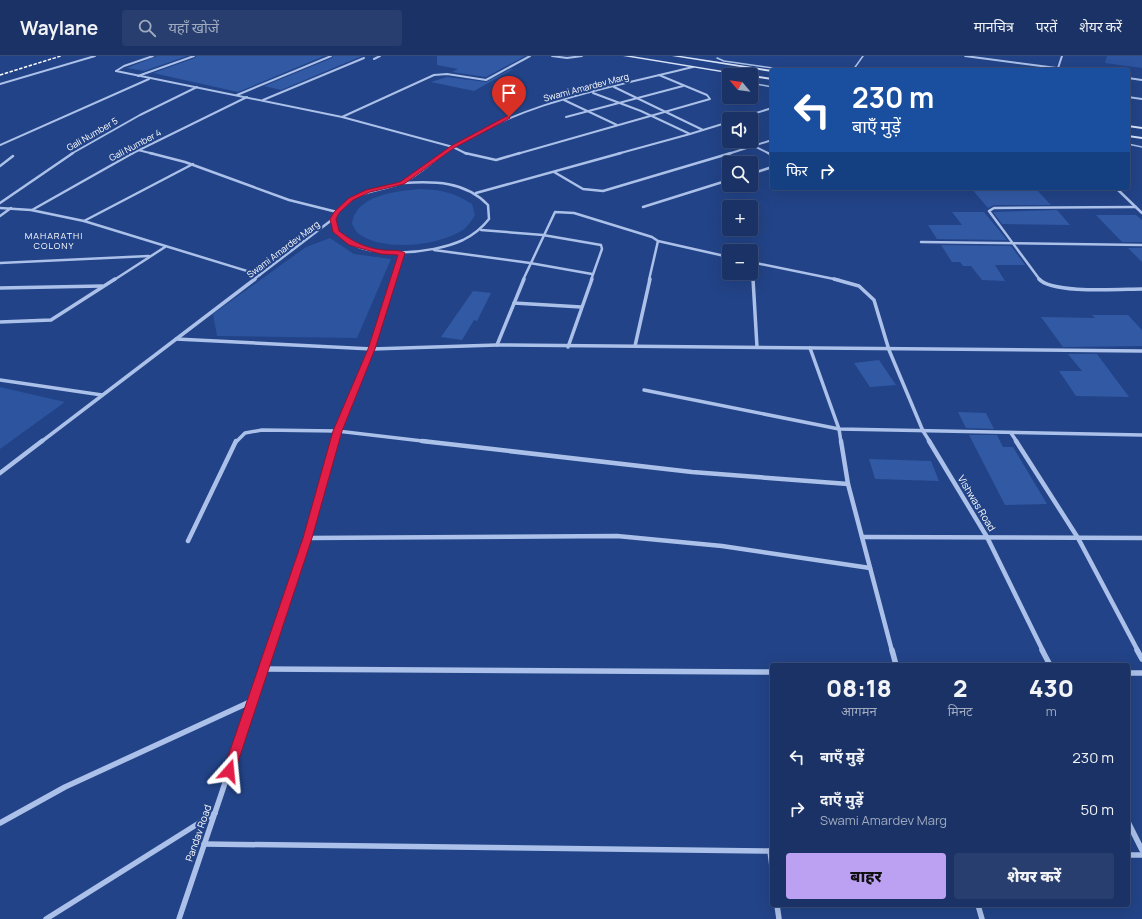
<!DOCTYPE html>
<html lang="hi">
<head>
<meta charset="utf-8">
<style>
  body { margin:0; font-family:Manrope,"Noto Sans Devanagari",sans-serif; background:#273e6e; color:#f1f3f6; height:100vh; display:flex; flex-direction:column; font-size:15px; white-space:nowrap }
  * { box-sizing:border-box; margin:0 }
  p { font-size:13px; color:#9faabf }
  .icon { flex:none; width:22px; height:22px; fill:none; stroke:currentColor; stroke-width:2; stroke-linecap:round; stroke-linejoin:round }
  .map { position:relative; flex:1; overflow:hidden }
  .details { position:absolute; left:770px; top:607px; width:360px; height:244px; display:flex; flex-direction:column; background:#1a3265; border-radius:4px; box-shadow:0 4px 16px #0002,0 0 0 1px #384d79 }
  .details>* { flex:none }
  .hud { position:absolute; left:770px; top:12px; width:360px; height:122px; border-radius:4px; box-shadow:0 4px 16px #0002,0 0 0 1px #384d79; background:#1a4fa0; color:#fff; overflow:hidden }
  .needle { width:26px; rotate:299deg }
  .controls { position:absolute; left:722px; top:12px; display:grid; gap:8px }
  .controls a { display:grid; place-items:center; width:36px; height:36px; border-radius:4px; background:#1a3265; box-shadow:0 4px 16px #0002,0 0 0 1px #384d79; font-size:20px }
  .pin { position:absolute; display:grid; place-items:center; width:34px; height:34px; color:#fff; margin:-41px -17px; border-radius:50% 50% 50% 0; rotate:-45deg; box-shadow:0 0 4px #0007 }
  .pin .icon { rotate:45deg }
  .me { position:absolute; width:44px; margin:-22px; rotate:18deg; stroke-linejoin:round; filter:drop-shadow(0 0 3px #0008) }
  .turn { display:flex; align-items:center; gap:14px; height:84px; padding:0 16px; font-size:18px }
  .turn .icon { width:52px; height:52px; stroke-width:2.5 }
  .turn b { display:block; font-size:28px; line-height:34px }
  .then { display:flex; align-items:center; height:38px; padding:0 16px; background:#0003; gap:8px; font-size:15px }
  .eta { display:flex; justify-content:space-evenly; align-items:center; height:68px; text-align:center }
  .eta b { font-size:24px; font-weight:800; line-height:28px }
  .primary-button { display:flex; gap:8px; margin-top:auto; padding:8px 16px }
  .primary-button a { flex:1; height:46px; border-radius:4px; background:#bca0f2; color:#111; font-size:16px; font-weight:800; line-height:46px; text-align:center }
  .primary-button a+a { background:#273e6e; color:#f1f3f6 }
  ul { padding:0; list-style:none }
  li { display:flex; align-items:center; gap:12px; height:52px; padding:0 16px }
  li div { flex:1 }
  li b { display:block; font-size:15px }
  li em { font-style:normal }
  header { display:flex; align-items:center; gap:24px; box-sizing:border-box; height:56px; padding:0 20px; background:#1a3265; border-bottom:1px solid #384d79 }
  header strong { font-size:19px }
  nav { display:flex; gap:22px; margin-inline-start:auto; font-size:14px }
  .search { width:280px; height:36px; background:#273e6e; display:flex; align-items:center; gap:10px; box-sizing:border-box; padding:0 14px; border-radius:4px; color:#9faabf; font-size:15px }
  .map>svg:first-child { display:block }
  .green { fill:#2c549f }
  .building { fill:#3259a4 }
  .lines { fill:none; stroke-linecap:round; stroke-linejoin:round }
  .lane { stroke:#acc1e9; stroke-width:1.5 }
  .street-far4 { stroke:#acc1e9; stroke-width:2 }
  .street-far3 { stroke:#acc1e9; stroke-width:2.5 }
  .street-far2 { stroke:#acc1e9; stroke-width:3.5 }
  .street-far1 { stroke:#acc1e9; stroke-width:4.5 }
  .street { stroke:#acc1e9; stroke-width:5.5 }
  .secondary { fill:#d7e2f8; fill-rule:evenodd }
  .rail { stroke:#fff; stroke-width:1.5; stroke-dasharray:3.5 1.5; stroke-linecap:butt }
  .route { fill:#e11d48; stroke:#92132f }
  .labels { text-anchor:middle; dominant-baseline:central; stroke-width:4; stroke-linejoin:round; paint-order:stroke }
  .far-street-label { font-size:9px; fill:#fff; stroke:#224387 }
  .far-neighbourhood-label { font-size:9px; letter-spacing:1px; fill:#fff; stroke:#224387 }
  .street-label { font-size:10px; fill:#fff; stroke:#224387 }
</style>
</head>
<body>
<header>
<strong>Waylane</strong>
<div class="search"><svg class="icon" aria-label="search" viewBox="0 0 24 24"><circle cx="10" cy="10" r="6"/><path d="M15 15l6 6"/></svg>यहाँ खोजें</div>
<nav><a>मानचित्र</a><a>परतें</a><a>शेयर करें</a></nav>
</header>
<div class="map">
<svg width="1142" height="863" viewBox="0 0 1142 863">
  <rect width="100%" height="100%" fill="#224387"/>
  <g class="green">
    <polygon points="1107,0 1142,0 1142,12 1105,7"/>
    <path d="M 420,133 C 442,134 453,136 472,148 L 475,159 C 472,164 468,170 463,174 C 438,190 384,196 359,178 C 356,176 354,171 352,168 C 355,139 397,135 420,133 Z"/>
    <polygon points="330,182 354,198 391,203 357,282 217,280 213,258 306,191"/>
    <polygon points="0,331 65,346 0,393"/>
  </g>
  <g class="building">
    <polygon points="157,0 187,0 144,15 127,12"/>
    <polygon points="196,0 324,0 238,36 153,17 195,2"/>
    <polygon points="333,0 362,0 281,34 264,30 332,2"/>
    <polygon points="437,0 525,0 486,21 452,16 458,13 437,9"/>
    <polygon points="511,13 513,13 474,35 431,26 447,21 486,26"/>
    <polygon points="971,132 1036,133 1051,149 994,149 988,152"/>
    <polygon points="1057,154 1070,169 1002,168 993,156"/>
    <polygon points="952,156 984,156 1007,184 937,183 928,169 962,169"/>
    <polygon points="1096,159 1136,159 1142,164 1142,186 1122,186"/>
    <polygon points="941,189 1011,190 1025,209 995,209 1005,225 982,224 971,210 963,210 960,206 952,206"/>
    <polygon points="1128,192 1142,192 1142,206"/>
    <polygon points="473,235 491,237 477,265 474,264 462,284 441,281"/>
    <polygon points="1092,259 1128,259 1142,274 1142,290 1063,291 1041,261 1095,262"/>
    <polygon points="1068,298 1097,298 1129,341 1076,340 1059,315 1082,315"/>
    <polygon points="879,304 896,329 870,331 854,307"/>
    <polygon points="958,356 986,357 994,373 966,372"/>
    <polygon points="969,379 997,379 1003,391 1013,391 1047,448 1005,449"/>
    <polygon points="869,403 931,405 939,425 875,423"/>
  </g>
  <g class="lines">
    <g class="lane">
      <polyline points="717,2 724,5 787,14"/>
      <polyline points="853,14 863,0"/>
      <polyline points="751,27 772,31"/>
      <polyline points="1128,88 1142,91"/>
    </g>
    <g class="street-far4">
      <polyline points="552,0 567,2 582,0"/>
      <polyline points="965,0 1072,14"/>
      <polyline points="374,3 380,0"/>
      <polyline points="1058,12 1062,0"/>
      <polyline points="116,15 342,61 453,91 467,98"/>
      <polyline points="116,15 124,10 153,0"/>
      <polyline points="138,20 194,0"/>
      <polyline points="1128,22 1142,24"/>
      <polyline points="0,28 95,0"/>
      <polyline points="614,31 703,74"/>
      <polyline points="593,37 641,55 690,78 729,66"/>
      <polyline points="237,39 331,0"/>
      <polyline points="1128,41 1142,43"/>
      <polyline points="263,44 364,2"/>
      <polyline points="564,44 617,69"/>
      <polyline points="342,61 434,19 447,18 486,24 530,0"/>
      <polyline points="566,61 683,30"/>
      <polyline points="737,63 772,52"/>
      <polyline points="0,89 149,23"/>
      <polyline points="752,89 770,98"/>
      <polyline points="138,94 154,98"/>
      <polyline points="71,98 140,59 197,31"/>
      <polyline points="131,98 247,41"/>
      <path d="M 443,98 C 516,47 608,32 693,11"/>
      <polyline points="517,98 710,43 707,39 659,19"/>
      <polyline points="617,98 690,78"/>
      <polyline points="728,98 772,84"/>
    </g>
    <g class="street-far3">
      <polyline points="150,97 185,106 289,144 337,156"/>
      <polyline points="465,97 496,104 520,97"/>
      <polyline points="768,97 772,99"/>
      <polyline points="0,110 13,100"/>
      <polyline points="554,116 583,133 603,135 731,97"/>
      <polyline points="751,118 772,111"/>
      <polyline points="1116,132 1142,157"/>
      <polyline points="476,137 621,97"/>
      <polyline points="0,147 73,97"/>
      <polyline points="643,151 729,124"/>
      <polyline points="0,152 31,154 84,165 260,219"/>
      <polyline points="32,154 133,97"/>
      <polyline points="0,160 11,152"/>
      <path d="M 333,163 C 334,167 335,174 338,177 C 361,206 433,198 463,184 C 473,179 482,172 489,163 L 488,149 C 465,125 434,125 403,127"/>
      <polyline points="84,165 193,108"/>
      <polyline points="481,174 543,179 601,189 602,193 591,224"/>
      <polyline points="921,186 1142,189"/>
      <polyline points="434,194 530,207 592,218"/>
      <polyline points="751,206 839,224"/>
      <polyline points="752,206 753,224"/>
      <polyline points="0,207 149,200"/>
      <polyline points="114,224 165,191"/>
      <path d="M 253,224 L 333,163 C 351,132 374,138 401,127 C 415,122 432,106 444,97"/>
      <polyline points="394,224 402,197"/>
      <polyline points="523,224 555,156 574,157 652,181 658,185 729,201"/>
      <polyline points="649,224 658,185"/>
      <polyline points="1040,224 989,155 994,152 1136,151"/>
    </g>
    <g class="street-far2">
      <polyline points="753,223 757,291"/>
      <polyline points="834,223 859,230 874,244 889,294 923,375 930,386"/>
      <path d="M 1039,223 C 1052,238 1121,233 1142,233"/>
      <polyline points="0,232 102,230"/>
      <polyline points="514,247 581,251"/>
      <polyline points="0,266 51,264 115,223"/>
      <polyline points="176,283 372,293 497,289 1142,295"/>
      <polyline points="497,289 524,223"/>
      <polyline points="635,290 650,223"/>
      <polyline points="568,291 592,223"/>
      <polyline points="810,292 839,373 841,386"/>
      <polyline points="0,324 102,339"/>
      <polyline points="644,334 839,373 1142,379"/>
      <polyline points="1011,377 1017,386"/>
      <polyline points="41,386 255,223"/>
      <polyline points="236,386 245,377 262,374 337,375 431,386"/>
      <polyline points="334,386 372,293 394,223"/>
    </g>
    <g class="street-far1">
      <polyline points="422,385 692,416 848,428"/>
      <polyline points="841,385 848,428 892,595"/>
      <polyline points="929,385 987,481 1043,595"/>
      <polyline points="1016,385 1078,482 1138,595"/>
      <polyline points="0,417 42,385"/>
      <polyline points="862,481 1142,482"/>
      <polyline points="308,482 617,480 722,490 870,512"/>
      <polyline points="188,485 236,385"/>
      <polyline points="270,595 308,482 334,385"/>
    </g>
    <g class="street">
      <polyline points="892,594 896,609"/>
      <polyline points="1042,594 1050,609"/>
      <polyline points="1137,594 1142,603"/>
      <polyline points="263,613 772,616"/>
      <polyline points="1128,617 1142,617"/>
      <polyline points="1128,766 1142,794"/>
      <polyline points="0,767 65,731 252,645"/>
      <polyline points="204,788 772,795"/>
      <polyline points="770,795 772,811"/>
      <polyline points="1128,799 1142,799"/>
      <polyline points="777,849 779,863"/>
      <polyline points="978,849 982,863"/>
      <polyline points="46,863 215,757"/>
      <polyline points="179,863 270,594"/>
    </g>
    <g class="secondary">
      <polygon points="623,0 632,0 748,19 739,19"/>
      <polygon points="672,0 681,0 772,14 772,16"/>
      <polygon points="751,19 772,22 772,24 751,21"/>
      <polygon points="1128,69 1142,71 1142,73 1128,71"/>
      <polygon points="1128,79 1142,81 1142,83 1128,81"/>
    </g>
    <polyline class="rail" points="0,19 61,0"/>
  </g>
  <path class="route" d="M 509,59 L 510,62 L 454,92 L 404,128 L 370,136 L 353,144 L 339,157 L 336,163 L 339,175 C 352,185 365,192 383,194 C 390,195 399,193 405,197 L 375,293 L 342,375 L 312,482 L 235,715 L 233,719 L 229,721 L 225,719 L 223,715 L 303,482 L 333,375 L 368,293 L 398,199 L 381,198 L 349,189 L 333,176 L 330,163 L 334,156 L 349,142 L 366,134 L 400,126 L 451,90 Z"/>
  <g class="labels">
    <g class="far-street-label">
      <text transform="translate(586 31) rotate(-15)">Swami Amardev Marg</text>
      <text transform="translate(92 78) rotate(-30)">Gali Number 5</text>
      <text transform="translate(135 89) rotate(-28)">Gali Number 4</text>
      <text transform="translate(283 193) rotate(-37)">Swami Amardev Marg</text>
    </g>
    <g class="far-neighbourhood-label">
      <text x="54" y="179">MAHARATHI<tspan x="54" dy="10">COLONY</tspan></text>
    </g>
    <g class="street-label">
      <text transform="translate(977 447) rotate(59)">Vishwas Road</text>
      <text transform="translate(198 777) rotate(-71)">Pandav Road</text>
    </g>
  </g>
</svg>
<div class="controls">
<a><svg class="needle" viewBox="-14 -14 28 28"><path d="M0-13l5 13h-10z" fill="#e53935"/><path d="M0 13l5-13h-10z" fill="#9faabf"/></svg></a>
<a><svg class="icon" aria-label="sound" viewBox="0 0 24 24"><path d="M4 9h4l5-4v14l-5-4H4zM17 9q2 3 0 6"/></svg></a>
<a><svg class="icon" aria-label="search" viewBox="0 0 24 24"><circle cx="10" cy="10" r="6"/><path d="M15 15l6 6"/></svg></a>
<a>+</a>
<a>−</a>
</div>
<div class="pin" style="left:509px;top:61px;background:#d93025"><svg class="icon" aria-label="arrive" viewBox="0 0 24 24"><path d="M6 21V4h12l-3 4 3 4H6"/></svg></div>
<svg class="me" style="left:229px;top:715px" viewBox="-20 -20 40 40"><path d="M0-17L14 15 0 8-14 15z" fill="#e11d48" stroke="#fff" stroke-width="4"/></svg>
<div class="hud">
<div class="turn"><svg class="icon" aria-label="left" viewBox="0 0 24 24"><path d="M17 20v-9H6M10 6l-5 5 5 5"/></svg><div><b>230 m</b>बाएँ मुड़ें</div></div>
<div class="then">फिर<svg class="icon" aria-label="right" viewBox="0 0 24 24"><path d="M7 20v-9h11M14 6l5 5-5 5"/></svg></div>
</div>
<section class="details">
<div class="eta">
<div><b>08:18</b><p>आगमन</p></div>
<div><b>2</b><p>मिनट</p></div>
<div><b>430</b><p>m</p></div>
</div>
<ul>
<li><svg class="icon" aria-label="left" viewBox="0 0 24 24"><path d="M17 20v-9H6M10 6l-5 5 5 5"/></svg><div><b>बाएँ मुड़ें</b></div><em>230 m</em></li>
<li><svg class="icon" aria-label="right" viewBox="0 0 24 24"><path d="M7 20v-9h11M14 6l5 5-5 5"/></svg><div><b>दाएँ मुड़ें</b><p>Swami Amardev Marg</p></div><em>50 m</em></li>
</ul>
<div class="primary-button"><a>बाहर</a><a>शेयर करें</a></div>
</section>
</div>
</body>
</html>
